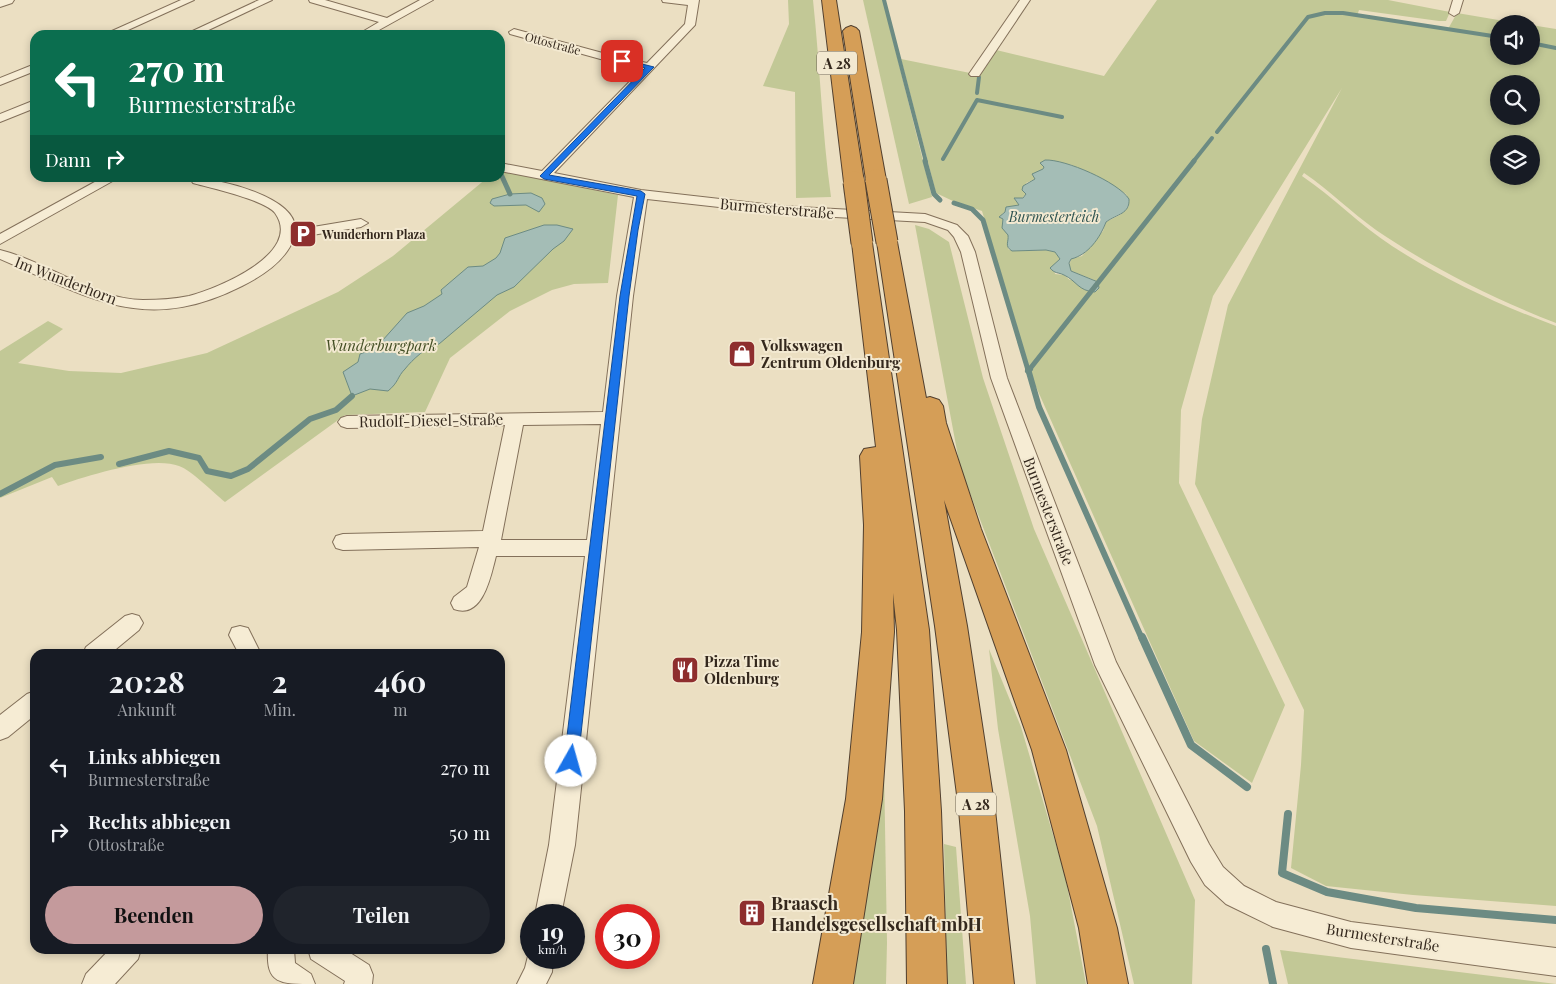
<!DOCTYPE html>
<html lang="de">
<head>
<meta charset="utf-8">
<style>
  body { margin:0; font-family:"Playfair Display",serif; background:#20242c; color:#f1f3f6; height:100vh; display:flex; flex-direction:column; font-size:19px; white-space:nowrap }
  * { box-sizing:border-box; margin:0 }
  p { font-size:16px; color:#9ea1a6 }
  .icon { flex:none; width:28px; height:28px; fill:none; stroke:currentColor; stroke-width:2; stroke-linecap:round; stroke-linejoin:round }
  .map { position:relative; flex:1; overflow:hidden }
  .panel { position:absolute; left:30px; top:649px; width:475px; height:305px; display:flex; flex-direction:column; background:#171b24; border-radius:15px; box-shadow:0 2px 8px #0003 }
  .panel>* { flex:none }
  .guide { position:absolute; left:30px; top:30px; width:475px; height:152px; border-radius:15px; box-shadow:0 2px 8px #0003; background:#0b6e4f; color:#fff; overflow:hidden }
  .tools { position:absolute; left:1490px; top:15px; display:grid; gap:10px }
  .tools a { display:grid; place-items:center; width:50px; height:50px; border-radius:50%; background:#171b24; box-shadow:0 2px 8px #0003; font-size:25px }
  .speed { position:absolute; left:520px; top:904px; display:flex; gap:10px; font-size:25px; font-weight:700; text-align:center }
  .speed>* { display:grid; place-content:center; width:65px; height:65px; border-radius:50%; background:#171b24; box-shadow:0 2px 8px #0003; line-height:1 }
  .speed small { font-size:12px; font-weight:400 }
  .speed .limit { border:8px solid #d22; background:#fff; color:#111 }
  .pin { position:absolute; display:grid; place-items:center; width:42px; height:42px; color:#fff; margin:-21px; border-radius:10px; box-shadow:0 2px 8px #0006 }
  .me { position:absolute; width:55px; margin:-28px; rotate:7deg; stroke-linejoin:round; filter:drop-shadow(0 0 4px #0008) }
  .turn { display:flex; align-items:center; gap:18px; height:105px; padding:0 15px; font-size:22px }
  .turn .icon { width:65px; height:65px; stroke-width:2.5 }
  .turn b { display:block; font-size:35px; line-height:42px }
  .then { display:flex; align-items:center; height:48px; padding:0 15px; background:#0003; gap:10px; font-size:19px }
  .eta { display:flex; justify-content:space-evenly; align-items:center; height:85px; text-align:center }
  .eta b { font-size:30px; font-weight:700; line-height:35px }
  .button { display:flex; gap:10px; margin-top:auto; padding:10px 15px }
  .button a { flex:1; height:58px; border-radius:30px; background:#c49a9c; color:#111; font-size:20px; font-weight:700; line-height:58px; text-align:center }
  .button a+a { background:#20242c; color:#f1f3f6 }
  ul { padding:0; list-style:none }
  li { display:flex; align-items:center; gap:15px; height:65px; padding:0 15px }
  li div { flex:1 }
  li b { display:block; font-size:19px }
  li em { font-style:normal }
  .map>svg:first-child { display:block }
  .green { fill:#c2c896; fill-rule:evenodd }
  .water { fill:#a4bdb6; stroke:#6c8b83 }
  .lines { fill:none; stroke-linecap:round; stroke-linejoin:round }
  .stream-far3 { stroke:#6c8b83; stroke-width:4 }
  .stream-far2 { stroke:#6c8b83; stroke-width:5 }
  .stream-far1 { stroke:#6c8b83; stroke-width:6 }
  .stream { stroke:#6c8b83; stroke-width:8 }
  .minor-casing { stroke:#83705a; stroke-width:2 }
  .tertiary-casing { stroke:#83705a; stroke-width:2 }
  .motorway-casing { stroke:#513f2e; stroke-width:2 }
  .minor { fill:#f6ecd4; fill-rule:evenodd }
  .tertiary { fill:#f6ecd4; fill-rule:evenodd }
  .motorway { fill:#d59e57; fill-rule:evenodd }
  .motorway-bridge-casing { stroke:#513f2e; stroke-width:23; stroke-linecap:butt }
  .motorway-bridge { stroke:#d59e57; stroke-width:21 }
  .route { fill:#1a73e8; stroke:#114b97 }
  .labels { text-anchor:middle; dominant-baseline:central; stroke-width:4; stroke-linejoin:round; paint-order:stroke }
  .far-street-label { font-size:12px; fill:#34281d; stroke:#f3e9d1 }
  .far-poi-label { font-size:12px; font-weight:bold; fill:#34281d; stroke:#f3e9d1; text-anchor:start }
  .shield { fill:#f3e9d1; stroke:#6d6253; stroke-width:1 }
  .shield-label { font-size:14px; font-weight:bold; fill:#34281d }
  .far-water-label { font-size:14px; font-style:italic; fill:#2e5350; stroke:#f3e9d1 }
  .street-label { font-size:15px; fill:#34281d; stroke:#f3e9d1 }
  .park-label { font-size:15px; font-style:italic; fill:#444f25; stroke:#f3e9d1 }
  .poi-label { font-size:15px; font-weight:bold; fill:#34281d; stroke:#f3e9d1; text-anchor:start }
  .near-poi-label { font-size:18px; font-weight:bold; fill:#34281d; stroke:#f3e9d1; text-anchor:start }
</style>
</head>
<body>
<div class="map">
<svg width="1556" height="984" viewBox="0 0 1556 984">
  <rect width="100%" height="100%" fill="#ebdfc2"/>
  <g class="green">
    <path d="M 788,0 L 813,0 C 820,66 822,131 831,197 L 796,198 L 795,92 L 763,86 L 789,24 Z"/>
    <polygon points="863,0 883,0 932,197 909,204"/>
    <path d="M 1157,0 L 1388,0 L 1450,12 L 1446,21 L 1439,21 L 1359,10 L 1357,16 L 1448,29 L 1457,13 L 1522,24 L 1499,24 L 1499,56 L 1531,56 L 1531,25 L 1556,29 L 1556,323 C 1492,298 1432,268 1376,230 C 1351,212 1329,190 1304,173 L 1302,176 C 1333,197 1360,225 1392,246 C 1443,279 1499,305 1556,326 L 1556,906 L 1413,895 L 1326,886 L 1291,868 L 1301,765 L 1304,710 L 1195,484 L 1202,419 L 1228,305 L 1342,88 L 1213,296 L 1181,410 L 1179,483 L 1285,705 L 1252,783 L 1194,741 L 1033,380 L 982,211 L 955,202 L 936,193 L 901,59 L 975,74 L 992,49 L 1104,76 ZM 1499,84 L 1531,84 L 1531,116 L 1499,116 ZM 1499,144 L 1531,144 L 1531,176 L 1499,176 ZM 1045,160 L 1072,165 L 1126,194 L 1129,206 L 1120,215 L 1106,222 L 1103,231 L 1082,256 L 1071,259 L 1069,267 L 1071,271 L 1094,280 L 1070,280 L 1064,275 L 1055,274 L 1053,266 L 1060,259 L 1055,252 L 1046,250 L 1013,251 L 1008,249 L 1008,235 L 1002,214 L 1011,207 L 1019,205 L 1016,198 L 1022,198 L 1026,194 L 1026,183 L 1035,179 L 1034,176 L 1045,167 L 1041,164 Z"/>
    <path d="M 500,170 L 618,195 L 608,283 L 574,284 L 552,290 L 510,311 L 450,358 L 425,412 L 345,415 L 225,502 C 214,493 191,470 179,466 C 152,455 85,476 58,486 L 52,477 L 0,498 L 0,351 L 48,321 L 63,329 L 18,363 L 69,371 L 121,373 L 207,353 L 338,292 L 393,256 L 487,178 L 500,178 Z"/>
    <polygon points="915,225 929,229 949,242 983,378 1034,529 1195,900 1192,984 1134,984 1097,826 960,467"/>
    <polygon points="989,649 1021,727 1065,875 1086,984 1036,984 1030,916 998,729"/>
    <polygon points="884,767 887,943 886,984 845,984"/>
    <polygon points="944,844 956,847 966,984 947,984"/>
    <polygon points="1280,950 1556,984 1288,984"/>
  </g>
  <g class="water">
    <path d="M 1045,160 C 1065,159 1118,182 1129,199 C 1130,214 1117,214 1106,222 C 1100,238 1088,255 1071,259 L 1069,263 L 1071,271 L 1098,282 L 1099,288 L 1095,292 C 1078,291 1077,281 1064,275 C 1058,272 1055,274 1050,268 L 1060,259 L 1055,252 L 1046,250 L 1012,251 C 1004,246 1009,242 1008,235 L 1002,228 L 1003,219 L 999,217 L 1005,212 L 1006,207 L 1019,205 L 1014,198 L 1023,198 L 1026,194 L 1022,190 L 1023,186 L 1035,179 L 1032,174 L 1043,169 L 1044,167 L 1040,163 Z"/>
    <polygon points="531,193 542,198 545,204 539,212 526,205 494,206 490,203 492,199 510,194"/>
    <path d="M 544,225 L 557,225 L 573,229 L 564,241 L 553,249 L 514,287 L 497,295 L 439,344 C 428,345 412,360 405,369 C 397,377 399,382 388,391 L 370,389 L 352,396 L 343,372 L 358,362 L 360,354 L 371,350 L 382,341 L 407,313 L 424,306 L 442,294 L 441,290 L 468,267 L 483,266 L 496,258 L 500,253 L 505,238 Z"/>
  </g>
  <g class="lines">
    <g class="stream-far3">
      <polyline points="884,0 926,162"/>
      <polyline points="1531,43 1556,48"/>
      <polyline points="977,93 979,77"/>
      <polyline points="1217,132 1308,17 1325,13 1343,13 1499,37"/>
      <polyline points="943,159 977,100 1062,117"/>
      <polyline points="1193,162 1212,138"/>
    </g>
    <g class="stream-far2">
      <polyline points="925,161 934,194 940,200"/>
      <polyline points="500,172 510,194"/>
      <polyline points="954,203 972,209 983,220 1028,370"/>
      <polyline points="1029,370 1194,161"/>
    </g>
    <g class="stream-far1">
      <polyline points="1028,369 1039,407 1142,639"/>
      <polyline points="1028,371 1030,369"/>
      <polyline points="119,464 169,451 199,458 207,471 231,476 248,469 310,419 336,410 352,396"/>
      <polyline points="0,494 55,465 101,457"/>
    </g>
    <g class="stream">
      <polyline points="1142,637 1191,745 1247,787"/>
      <polyline points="1288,814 1282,873 1327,892 1416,908 1556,920"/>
      <polyline points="1266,949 1273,984"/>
    </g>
    <g class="minor-casing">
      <g id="minor">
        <polygon points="181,0 194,0 117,35 103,35"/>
        <polygon points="259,0 272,0 198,35 184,35"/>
        <polygon points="309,0 325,0 387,18 420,0 433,0 370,35 357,35 379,22 310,2"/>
        <path d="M 662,0 L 699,0 L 695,25 L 554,173 L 641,190 L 781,206 L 925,214 L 957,225 L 968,236 L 975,252 L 1007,378 L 1116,662 L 1209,844 L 1223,867 L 1244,886 L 1276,902 L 1351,922 L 1556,948 L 1556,976 L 1351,948 L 1273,927 L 1226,904 L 1205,885 L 1191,862 L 1095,665 L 991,378 L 961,252 L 954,237 L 948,230 L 925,222 L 781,214 L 647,199 L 633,296 L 575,845 L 561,915 L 535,915 L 549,845 L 585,556 L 496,556 C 491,575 483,620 454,609 L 451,603 L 454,597 L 467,587 L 479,547 L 343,550 L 336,548 L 333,542 L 336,536 L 343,534 L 483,531 L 505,425 L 347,428 L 341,426 L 338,422 L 341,418 L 347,416 L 603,412 L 617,296 L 634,197 L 500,171 L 500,163 L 542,171 L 642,69 L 604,60 L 510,34 L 509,32 L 514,29 L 610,55 L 647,63 L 685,24 L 688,5 L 663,2 ZM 601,424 L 587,540 L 501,540 L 523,425 Z"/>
        <polygon points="1020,0 1030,0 979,76 971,76 969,74"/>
        <polygon points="1453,0 1463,0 1459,13 1454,16 1449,13"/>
        <polygon points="35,64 35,71 0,85 0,78"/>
        <polygon points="35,100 35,108 0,122 0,114"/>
        <polygon points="102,178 118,178 0,244 0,234"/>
        <path d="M 193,178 C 217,178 298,197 295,230 L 361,219 L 368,223 L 361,227 L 294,238 C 286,261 262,276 242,286 C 145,335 90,298 0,259 L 0,250 C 49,262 92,299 143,300 C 158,300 174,299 189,296 C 217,289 304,253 275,213 C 265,200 211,188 193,183 L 191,180 Z"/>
        <polygon points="132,614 139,616 143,623 139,630 110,654 83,654 86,647 125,616"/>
        <polygon points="240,626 248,628 261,654 239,654 229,635 232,628"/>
        <polygon points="35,691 35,715 8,737 0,740 0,715 27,694"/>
        <polygon points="530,948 531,958 553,958 552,972 546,984 517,984 525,968"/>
        <polygon points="110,949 141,949 138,959 115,984 82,984 86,974"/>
        <path d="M 268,949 L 294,949 L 295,963 L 311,974 L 315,984 C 279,984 266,984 268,949 Z"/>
        <polygon points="308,949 344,949 369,965 373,975 372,984 344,984 345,981 311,959"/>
      </g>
    </g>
    <g class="tertiary-casing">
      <polygon id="tertiary" points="0,0 14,0 12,3 0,7"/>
    </g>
    <g class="motorway-casing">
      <g id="motorway">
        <polygon points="822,0 836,0 864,182 861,186 854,188 847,186 844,182"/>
        <polygon points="851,26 856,28 859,31 886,180 883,184 876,186 869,184 866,180 843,31 846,28"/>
        <polygon points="887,236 894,238 897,242 926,398 930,397 939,400 943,406 946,423 981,529 1066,750 1117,928 1128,984 1088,984 1079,928 1032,750 944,500 967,626 995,810 1014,984 974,984 959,810 935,626 877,242 880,238"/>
        <polygon points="862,237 869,239 872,243 929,630 941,811 947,984 907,984 905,811 897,630 893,593 894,632 882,799 853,984 813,984 846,799 862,632 864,525 860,456 864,449 876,447 852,243 855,239"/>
      </g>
    </g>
    <use href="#minor" class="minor"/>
    <use href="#tertiary" class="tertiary"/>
    <use href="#motorway" class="motorway"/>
    <g class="motorway-bridge-casing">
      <g id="motorway-bridge">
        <polyline points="876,180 887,242"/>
        <polyline points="854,182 862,243"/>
      </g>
    </g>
    <use href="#motorway-bridge" class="motorway-bridge"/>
  </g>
  <polygon class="route" points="622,59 654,67 549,175 641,191 645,194 638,230 629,296 578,761 576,766 571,768 566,766 564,761 620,296 637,196 544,179 540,176 645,68 620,62 620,60"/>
  <defs>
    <g id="parking-square" transform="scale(1.4375)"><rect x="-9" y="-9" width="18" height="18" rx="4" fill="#8e2e2e" stroke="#f3e9d1"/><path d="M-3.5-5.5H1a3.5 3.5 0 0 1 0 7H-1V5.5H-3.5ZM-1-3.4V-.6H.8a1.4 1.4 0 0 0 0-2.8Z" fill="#fff"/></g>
    <g id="shop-square" transform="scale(1.4375)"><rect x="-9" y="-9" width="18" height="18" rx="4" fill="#8e2e2e" stroke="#f3e9d1"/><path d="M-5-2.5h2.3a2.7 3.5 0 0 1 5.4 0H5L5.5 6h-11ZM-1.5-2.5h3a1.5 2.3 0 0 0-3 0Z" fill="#fff"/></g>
    <g id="restaurant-square" transform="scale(1.4375)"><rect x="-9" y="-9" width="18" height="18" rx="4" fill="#8e2e2e" stroke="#f3e9d1"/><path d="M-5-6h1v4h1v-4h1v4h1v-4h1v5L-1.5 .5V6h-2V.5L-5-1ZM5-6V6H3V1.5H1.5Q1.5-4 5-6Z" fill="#fff"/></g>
    <g id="building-square" transform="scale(1.4375)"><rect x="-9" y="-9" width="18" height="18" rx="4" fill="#8e2e2e" stroke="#f3e9d1"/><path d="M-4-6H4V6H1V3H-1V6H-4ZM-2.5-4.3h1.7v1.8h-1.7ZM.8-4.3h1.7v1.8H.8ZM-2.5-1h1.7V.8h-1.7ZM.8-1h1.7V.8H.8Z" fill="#fff"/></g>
  </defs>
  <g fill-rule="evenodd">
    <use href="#parking-square" x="303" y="234"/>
    <use href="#shop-square" x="742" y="354"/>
    <use href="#restaurant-square" x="685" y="670"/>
    <use href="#building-square" x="752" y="913"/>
  </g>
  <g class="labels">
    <g class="far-street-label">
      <text transform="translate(553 43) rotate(15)">Ottostraße</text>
    </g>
    <g class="far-poi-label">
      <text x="322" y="234">Wunderhorn Plaza</text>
    </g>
    <g class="shield">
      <rect x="817" y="51.5" width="40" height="23" rx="4"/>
      <rect x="956" y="792.5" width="40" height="23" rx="4"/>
    </g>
    <g class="shield-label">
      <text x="837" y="63">A 28</text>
      <text x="976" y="804">A 28</text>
    </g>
    <g class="far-water-label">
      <text x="1054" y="216">Burmesterteich</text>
    </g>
    <g class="street-label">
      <text transform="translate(777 208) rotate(5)">Burmesterstraße</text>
      <text transform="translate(66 280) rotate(21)">Im Wunderhorn</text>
      <text transform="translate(431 420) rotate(-1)">Rudolf-Diesel-Straße</text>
      <text transform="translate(1049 511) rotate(69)">Burmesterstraße</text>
      <text transform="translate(1383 937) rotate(9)">Burmesterstraße</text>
    </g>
    <g class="park-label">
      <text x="381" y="345">Wunderburgpark</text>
    </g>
    <g class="poi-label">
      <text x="761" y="345">Volkswagen<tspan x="761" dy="17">Zentrum Oldenburg</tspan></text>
      <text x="704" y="661">Pizza Time<tspan x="704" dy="17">Oldenburg</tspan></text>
    </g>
    <g class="near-poi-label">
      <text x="771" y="903">Braasch<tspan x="771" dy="21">Handelsgesellschaft mbH</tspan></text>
    </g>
  </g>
</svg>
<div class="tools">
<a><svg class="icon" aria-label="sound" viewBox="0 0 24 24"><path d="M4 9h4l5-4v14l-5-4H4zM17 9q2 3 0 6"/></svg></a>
<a><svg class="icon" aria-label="search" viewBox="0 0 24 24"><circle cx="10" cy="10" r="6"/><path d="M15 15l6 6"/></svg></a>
<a><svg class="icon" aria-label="layers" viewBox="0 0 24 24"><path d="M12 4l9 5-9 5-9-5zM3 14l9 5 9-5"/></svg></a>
</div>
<div class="speed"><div>19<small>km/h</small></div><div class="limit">30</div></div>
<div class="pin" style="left:622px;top:61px;background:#d93025"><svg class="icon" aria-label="arrive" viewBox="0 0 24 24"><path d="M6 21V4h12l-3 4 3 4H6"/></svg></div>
<svg class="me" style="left:571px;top:761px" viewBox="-20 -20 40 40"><circle r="19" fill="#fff"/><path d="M0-13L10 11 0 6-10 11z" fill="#1a73e8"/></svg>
<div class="guide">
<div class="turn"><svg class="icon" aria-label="left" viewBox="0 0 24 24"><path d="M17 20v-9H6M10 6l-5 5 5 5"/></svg><div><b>270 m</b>Burmesterstraße</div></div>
<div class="then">Dann<svg class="icon" aria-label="right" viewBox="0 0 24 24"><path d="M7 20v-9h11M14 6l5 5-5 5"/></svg></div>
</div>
<section class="panel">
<div class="eta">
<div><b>20:28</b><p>Ankunft</p></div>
<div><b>2</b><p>Min.</p></div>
<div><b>460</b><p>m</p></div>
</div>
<ul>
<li><svg class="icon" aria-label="left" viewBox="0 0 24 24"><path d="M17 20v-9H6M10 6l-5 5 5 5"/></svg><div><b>Links abbiegen</b><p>Burmesterstraße</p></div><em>270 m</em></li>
<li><svg class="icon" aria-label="right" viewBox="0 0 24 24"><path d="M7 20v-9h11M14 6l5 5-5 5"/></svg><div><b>Rechts abbiegen</b><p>Ottostraße</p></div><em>50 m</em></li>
</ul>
<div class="button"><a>Beenden</a><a>Teilen</a></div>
</section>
</div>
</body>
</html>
